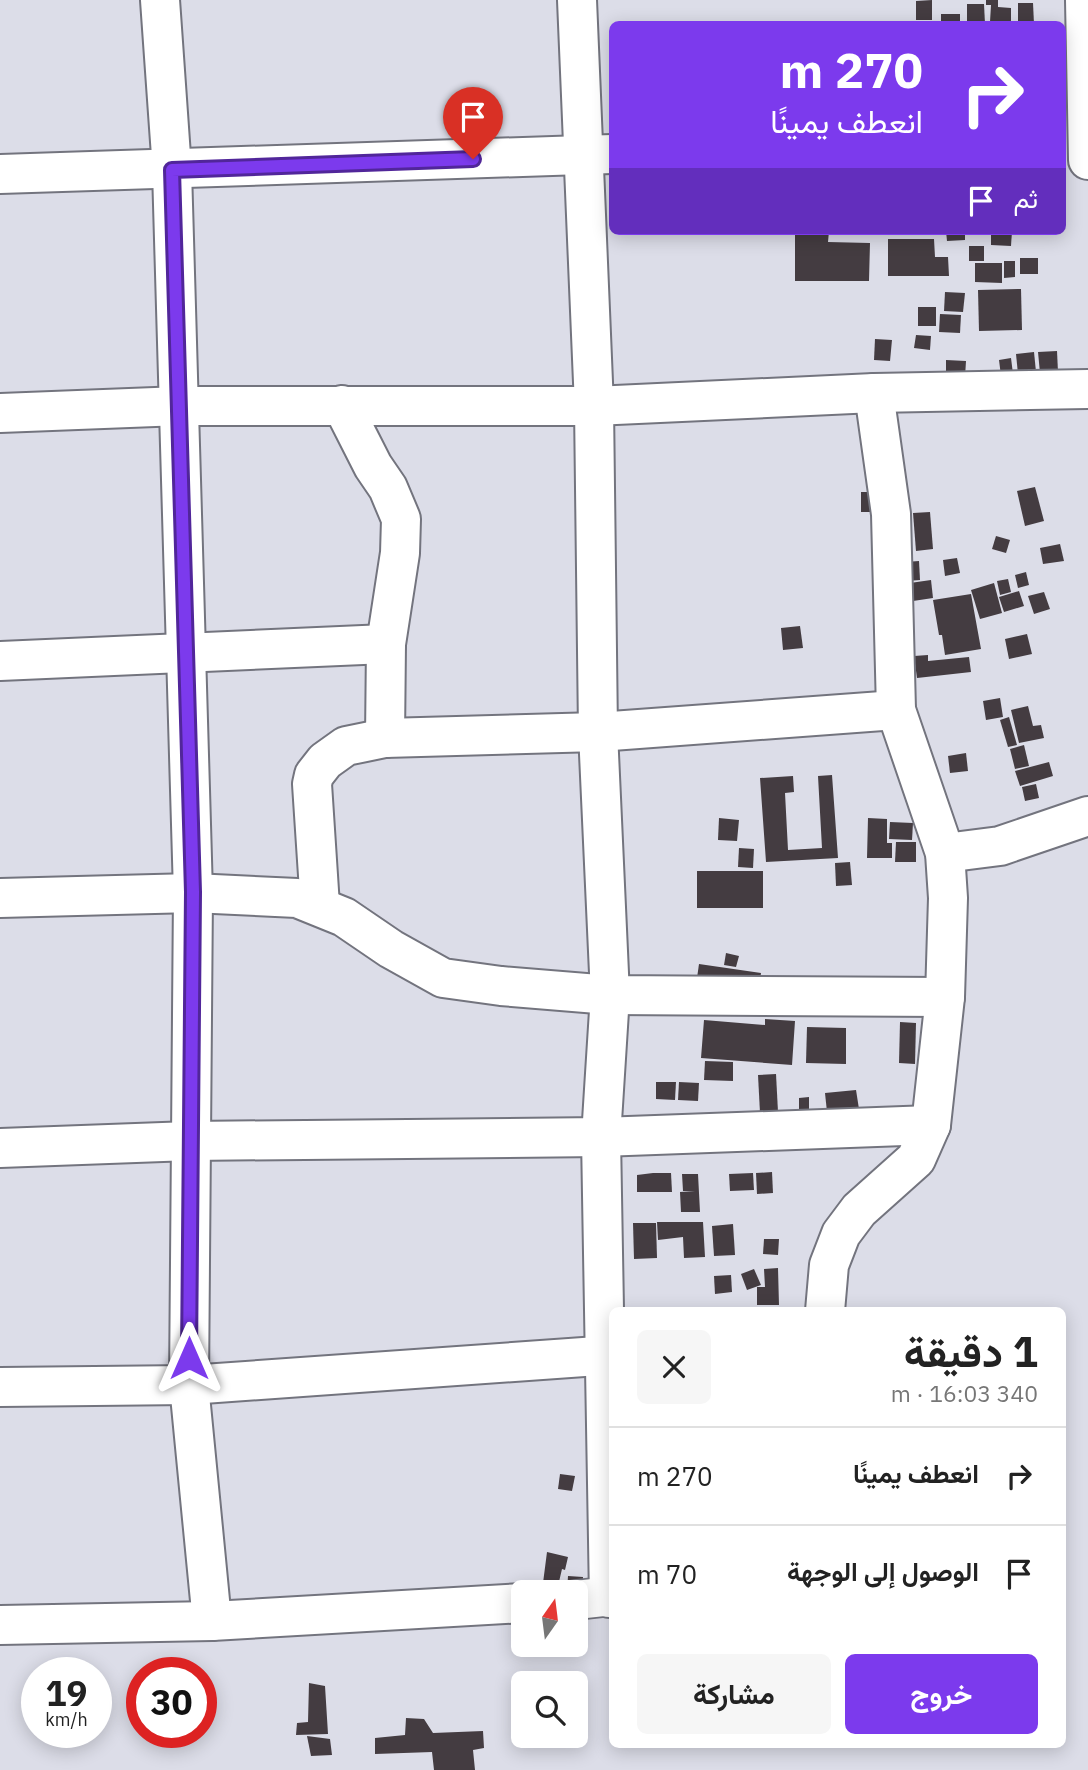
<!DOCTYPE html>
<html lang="ar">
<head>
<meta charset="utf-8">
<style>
  body { margin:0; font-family:"IBM Plex Sans",Vazirmatn,sans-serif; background:#f6f6f6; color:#222; direction:rtl; height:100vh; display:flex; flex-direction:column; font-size:26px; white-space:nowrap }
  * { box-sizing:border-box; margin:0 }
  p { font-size:23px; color:#767676 }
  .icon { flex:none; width:38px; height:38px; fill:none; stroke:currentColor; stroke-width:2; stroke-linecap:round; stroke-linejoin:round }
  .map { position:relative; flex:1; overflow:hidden; direction:ltr }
  .panel { position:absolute; left:609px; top:1307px; width:457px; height:441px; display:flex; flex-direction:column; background:#fff; border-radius:10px; box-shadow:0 4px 18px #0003; direction:rtl }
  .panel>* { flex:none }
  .guide { position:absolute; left:609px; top:21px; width:457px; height:214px; border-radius:10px; box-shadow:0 4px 18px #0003; direction:rtl; background:#7c3aed; color:#fff; overflow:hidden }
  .needle { width:46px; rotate:14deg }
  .buttons { position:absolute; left:511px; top:1580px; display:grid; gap:14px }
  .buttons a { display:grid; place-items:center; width:77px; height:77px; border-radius:10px; background:#fff; box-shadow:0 4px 18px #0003; font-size:35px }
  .speed { position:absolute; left:21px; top:1657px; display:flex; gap:14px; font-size:35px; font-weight:700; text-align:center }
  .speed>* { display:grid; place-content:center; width:91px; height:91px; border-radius:50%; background:#fff; box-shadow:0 4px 18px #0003; line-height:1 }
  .speed small { font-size:18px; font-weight:400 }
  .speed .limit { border:10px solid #d22; background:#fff; color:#111 }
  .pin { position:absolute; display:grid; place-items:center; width:60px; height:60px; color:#fff; margin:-72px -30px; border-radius:50% 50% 50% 0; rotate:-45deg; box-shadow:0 0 7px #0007 }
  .pin .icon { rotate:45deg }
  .me { position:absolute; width:77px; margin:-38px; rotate:0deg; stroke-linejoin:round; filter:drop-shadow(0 0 5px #0008) }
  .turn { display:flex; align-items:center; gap:24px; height:147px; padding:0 28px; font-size:32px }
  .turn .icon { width:91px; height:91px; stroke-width:2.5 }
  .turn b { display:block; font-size:49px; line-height:60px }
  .then { display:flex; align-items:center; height:66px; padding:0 28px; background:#0003; gap:14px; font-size:26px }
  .round { display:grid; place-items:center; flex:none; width:74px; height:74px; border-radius:10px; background:#f6f6f6 }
  .summary { display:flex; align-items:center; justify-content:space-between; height:119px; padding:0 28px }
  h1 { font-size:42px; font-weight:700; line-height:52px }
  .action { display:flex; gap:14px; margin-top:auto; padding:14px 28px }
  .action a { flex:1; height:80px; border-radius:10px; background:#7c3aed; color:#fff; font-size:28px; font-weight:700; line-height:80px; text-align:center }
  .action a+a { background:#f6f6f6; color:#222 }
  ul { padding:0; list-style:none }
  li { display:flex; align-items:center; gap:21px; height:98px; padding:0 28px; border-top:2px solid #e0e0e0 }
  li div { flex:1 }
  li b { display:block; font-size:26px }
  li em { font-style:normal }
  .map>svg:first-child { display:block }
  .building { fill:#443c41 }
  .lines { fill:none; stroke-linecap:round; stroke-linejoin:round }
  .minor-casing { stroke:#73747e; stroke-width:42 }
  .minor { stroke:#fff; stroke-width:38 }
  .route-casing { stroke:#51269a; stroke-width:18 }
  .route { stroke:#7c3aed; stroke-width:12 }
</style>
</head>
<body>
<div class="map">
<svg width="1088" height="1770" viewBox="0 0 1088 1770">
  <rect width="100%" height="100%" fill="#dcdde8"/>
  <g class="building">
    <polygon points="932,0 932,20 916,20 916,1"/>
    <polygon points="986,0 998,0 998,7 1011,8 1011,23 990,22 991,5 986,5"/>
    <polygon points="1018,3 1033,3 1034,24 1018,24"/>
    <polygon points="967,4 984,4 985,24 967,24"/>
    <rect x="941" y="14" width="19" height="10"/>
    <polygon points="795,231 829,231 828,242 870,243 869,281 795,281"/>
    <polygon points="946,231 965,231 965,240 947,241"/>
    <polygon points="991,231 1012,231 1011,246 991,245"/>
    <polygon points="888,239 934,239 935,257 948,257 949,276 888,276"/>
    <rect x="969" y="246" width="15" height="15"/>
    <rect x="1020" y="258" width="18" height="16"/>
    <polygon points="1004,261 1015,261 1015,277 1004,278"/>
    <polygon points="975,263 1002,263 1002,283 975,282"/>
    <polygon points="1021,289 1022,330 979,331 978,290"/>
    <polygon points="945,292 965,293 963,312 944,311"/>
    <rect x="918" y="307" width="18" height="19"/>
    <polygon points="940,314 961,315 960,333 939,332"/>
    <polygon points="916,335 931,336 930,350 914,348"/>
    <polygon points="875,339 892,340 890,361 874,360"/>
    <polygon points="1057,351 1058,372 1040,373 1038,352"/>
    <polygon points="1034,352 1036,372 1018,374 1016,354"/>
    <polygon points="1011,358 1013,374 1001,376 999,360"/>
    <polygon points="946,360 966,361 965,377 946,377"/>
    <polygon points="1035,487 1044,521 1025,526 1017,491"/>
    <polygon points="861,492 884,492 885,512 861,512"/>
    <polygon points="930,512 933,549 916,551 913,513"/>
    <polygon points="996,536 1010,540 1006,553 992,549"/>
    <polygon points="1060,544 1064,561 1043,564 1040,548"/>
    <polygon points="957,558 960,573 945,576 943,560"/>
    <polygon points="919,561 920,580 907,581 905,562"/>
    <polygon points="1026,572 1029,585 1018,588 1015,575"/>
    <polygon points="1008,579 1011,592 1000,595 997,581"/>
    <polygon points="931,580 933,598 913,601 910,583"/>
    <polygon points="994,583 1002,613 980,619 971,590"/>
    <polygon points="1019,591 1024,606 1004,612 999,597"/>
    <polygon points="1044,592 1050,609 1034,614 1028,596"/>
    <polygon points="971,594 981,649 945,655 942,635 939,635 933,600"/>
    <polygon points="800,626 803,648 783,650 781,628"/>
    <polygon points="1027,634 1032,654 1009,659 1005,639"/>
    <polygon points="928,655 928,661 969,657 971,672 917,678 914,656"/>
    <polygon points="1000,698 1003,717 986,720 983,701"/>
    <polygon points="1028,706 1033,726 1041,725 1044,738 1019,743 1011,710"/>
    <polygon points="1009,717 1017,745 1008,747 1000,720"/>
    <polygon points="1024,745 1029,766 1015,769 1010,749"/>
    <polygon points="966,753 968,771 950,773 948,756"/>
    <polygon points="1049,762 1053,776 1020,786 1015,771"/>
    <polygon points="832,775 838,858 766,862 760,778 793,776 794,792 785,793 788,850 822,848 818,776"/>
    <polygon points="1036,784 1039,798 1025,801 1022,787"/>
    <polygon points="719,818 739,820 737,841 718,840"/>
    <polygon points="868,818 887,819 887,843 892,843 892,858 867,858"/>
    <polygon points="890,822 913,823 912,840 889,839"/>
    <polygon points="896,842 916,842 916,862 895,862"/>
    <polygon points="739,848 754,849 753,868 738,867"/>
    <polygon points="850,862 852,885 836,886 835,863"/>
    <rect x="697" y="871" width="66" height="37"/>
    <polygon points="726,953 739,956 736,967 724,965"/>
    <polygon points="699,964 761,973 759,987 697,978"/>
    <polygon points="765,1019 795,1021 792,1065 701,1058 704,1020 765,1025"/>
    <polygon points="900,1022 916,1023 915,1064 899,1063"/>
    <polygon points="807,1027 846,1028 846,1064 806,1063"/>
    <polygon points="705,1061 733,1062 733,1081 704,1080"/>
    <polygon points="776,1074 778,1112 760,1113 758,1075"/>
    <polygon points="656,1082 676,1082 675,1100 656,1099"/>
    <polygon points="679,1082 699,1083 698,1101 678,1100"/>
    <polygon points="856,1090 859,1109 827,1112 825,1093"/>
    <polygon points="809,1097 809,1111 799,1111 799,1098"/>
    <polygon points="772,1172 773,1193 757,1194 756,1173"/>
    <polygon points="653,1173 671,1173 672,1192 637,1192 637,1175"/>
    <polygon points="753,1173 754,1190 730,1191 729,1174"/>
    <polygon points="682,1174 698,1174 700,1212 681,1212 680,1192 695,1191 683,1191"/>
    <polygon points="657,1222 703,1222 705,1257 684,1258 683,1237 658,1240"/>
    <polygon points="633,1223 656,1223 657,1258 634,1259"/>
    <polygon points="733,1224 735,1255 714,1256 712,1226"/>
    <polygon points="764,1239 779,1239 778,1255 763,1254"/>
    <polygon points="778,1268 779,1305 757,1305 757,1287 765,1287 764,1269"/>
    <polygon points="754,1269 761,1285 747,1290 741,1274"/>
    <polygon points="731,1275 732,1292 715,1294 714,1276"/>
    <polygon points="560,1474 575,1476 572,1491 558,1489"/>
    <polygon points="547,1552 568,1557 565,1570 562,1569 558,1586 543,1583"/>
    <polygon points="568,1576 583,1577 582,1594 567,1592"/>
    <polygon points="309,1683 325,1686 328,1734 296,1735 297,1723 308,1722"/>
    <polygon points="406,1718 424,1719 433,1733 483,1731 484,1748 473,1750 475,1770 434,1770 432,1752 375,1754 375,1738 405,1735"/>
    <polygon points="307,1736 330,1739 332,1755 311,1756"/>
  </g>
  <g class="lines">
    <g class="minor-casing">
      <g id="minor">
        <polyline points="160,0 172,170 193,893 189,1385 212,1621"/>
        <polyline points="577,0 594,406 598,732 610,995 601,1137 609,1598"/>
        <polyline points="1085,0 1088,160"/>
        <polyline points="0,174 612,154"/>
        <polyline points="342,405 373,466 388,488 401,519 400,553 386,644 385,738"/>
        <polyline points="0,413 181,406 594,406 874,393 1088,389"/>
        <polyline points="0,661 386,644"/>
        <polyline points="945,853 1000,846 1088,816"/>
        <polyline points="0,898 193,893 297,898 344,917 391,949 443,978 501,986 610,995 945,997"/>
        <polyline points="320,906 312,784 314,775 325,761 346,746 385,738 598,732 896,710"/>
        <polyline points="0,1148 190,1141 601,1137 931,1125"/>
        <polyline points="825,1311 829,1265 841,1234 859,1210 916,1159 931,1125 945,997 948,898 945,853 896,710 891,514 874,393"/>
        <polyline points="0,1387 189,1385 612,1355"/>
        <polyline points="576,1600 612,1596"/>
        <polyline points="0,1625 212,1621 523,1603"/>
      </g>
    </g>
    <use href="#minor" class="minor"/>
  </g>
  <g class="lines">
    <g class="route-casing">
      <polyline id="route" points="189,1358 193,892 172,170 473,159"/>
    </g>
    <use href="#route" class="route"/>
  </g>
</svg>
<div class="buttons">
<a><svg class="needle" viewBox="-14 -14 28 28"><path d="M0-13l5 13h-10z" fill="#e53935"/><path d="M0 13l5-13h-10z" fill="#767676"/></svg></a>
<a><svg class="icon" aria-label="search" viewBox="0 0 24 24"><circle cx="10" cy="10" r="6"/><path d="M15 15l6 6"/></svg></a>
</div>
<div class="speed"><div>19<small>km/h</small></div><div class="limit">30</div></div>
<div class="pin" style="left:473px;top:159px;background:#d93025"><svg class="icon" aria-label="arrive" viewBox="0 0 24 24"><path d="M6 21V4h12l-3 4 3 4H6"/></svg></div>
<svg class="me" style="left:189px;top:1358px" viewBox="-20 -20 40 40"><path d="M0-17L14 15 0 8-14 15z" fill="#7c3aed" stroke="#fff" stroke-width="4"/></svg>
<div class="guide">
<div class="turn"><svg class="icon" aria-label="right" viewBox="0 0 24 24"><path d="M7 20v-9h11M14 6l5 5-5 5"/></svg><div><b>270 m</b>انعطف يمينًا</div></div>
<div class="then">ثم<svg class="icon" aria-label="arrive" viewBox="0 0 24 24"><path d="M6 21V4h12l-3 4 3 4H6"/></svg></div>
</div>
<section class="panel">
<div class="summary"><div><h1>1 دقيقة</h1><p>340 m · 16:03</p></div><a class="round"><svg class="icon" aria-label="close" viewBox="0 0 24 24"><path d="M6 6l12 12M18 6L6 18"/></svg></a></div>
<ul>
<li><svg class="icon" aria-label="right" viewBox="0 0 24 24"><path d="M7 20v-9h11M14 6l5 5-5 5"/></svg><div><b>انعطف يمينًا</b></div><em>270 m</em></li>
<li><svg class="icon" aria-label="arrive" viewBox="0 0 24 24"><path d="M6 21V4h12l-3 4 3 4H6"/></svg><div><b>الوصول إلى الوجهة</b></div><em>70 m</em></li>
</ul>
<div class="action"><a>خروج</a><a>مشاركة</a></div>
</section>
</div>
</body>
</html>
